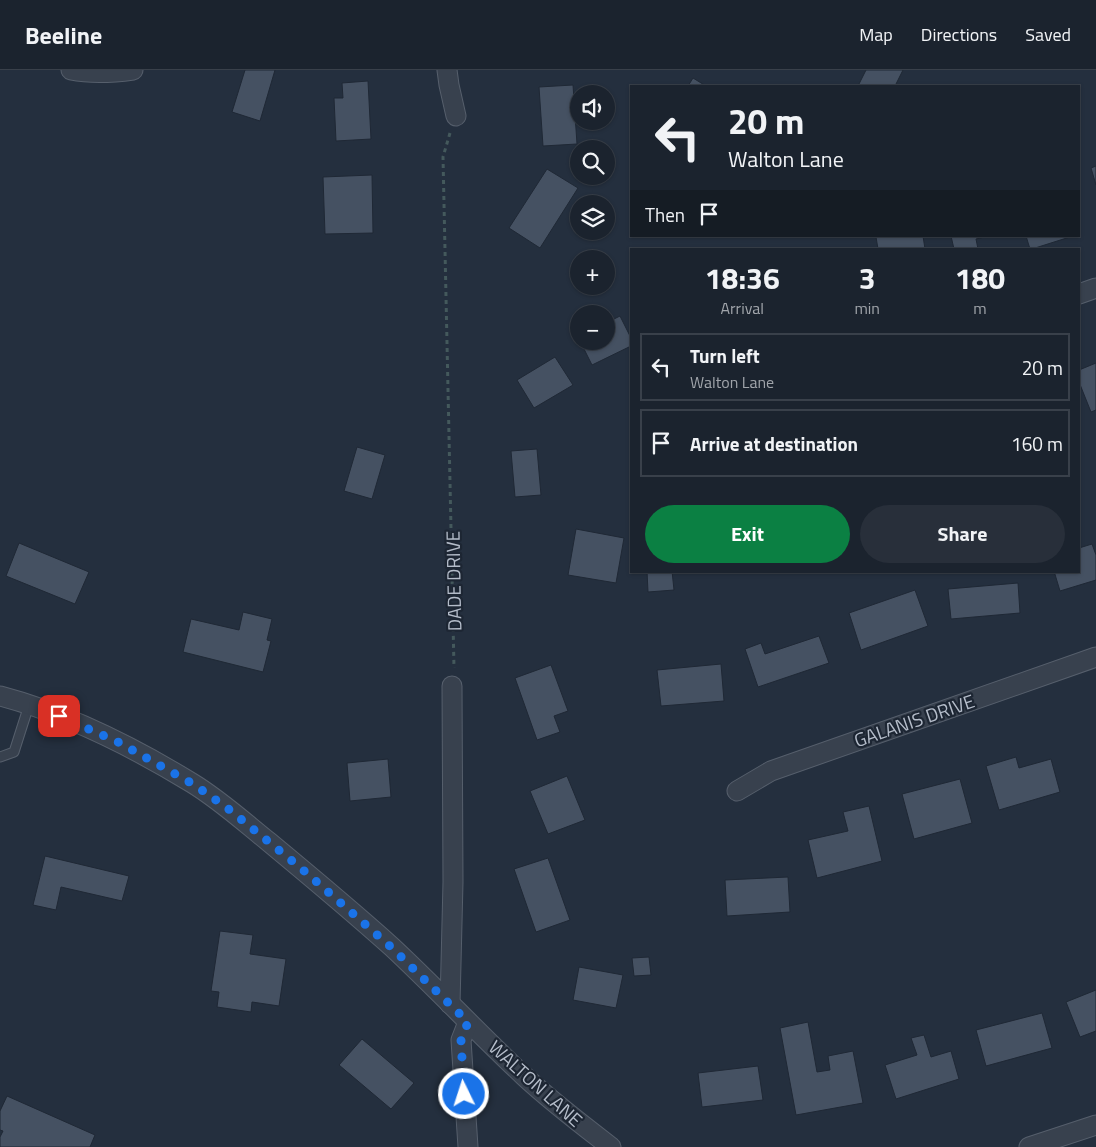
<!DOCTYPE html>
<html lang="en">
<head>
<meta charset="utf-8">
<style>
  body { margin:0; font-family:"Titillium Web",sans-serif; background:#282f3a; color:#f1f3f6; height:100vh; display:flex; flex-direction:column; font-size:19px; white-space:nowrap }
  * { box-sizing:border-box; margin:0 }
  p { font-size:16px; color:#a0a4aa }
  .icon { flex:none; width:28px; height:28px; fill:none; stroke:currentColor; stroke-width:2; stroke-linecap:round; stroke-linejoin:round }
  .map { position:relative; flex:1; overflow:hidden }
  .details { position:absolute; left:630px; top:178px; width:450px; height:325px; display:flex; flex-direction:column; background:#1b232e; border-radius:0px; box-shadow:0 1px 4px #0004,0 0 0 1px #39404a }
  .details>* { flex:none }
  .hud { position:absolute; left:630px; top:15px; width:450px; height:152px; border-radius:0px; box-shadow:0 1px 4px #0004,0 0 0 1px #39404a; background:#1b232e; color:#f1f3f6; overflow:hidden }
  .tools { position:absolute; left:570px; top:15px; display:grid; gap:10px }
  .tools a { display:grid; place-items:center; width:45px; height:45px; border-radius:50%; background:#1b232e; box-shadow:0 1px 4px #0004,0 0 0 1px #39404a; font-size:25px }
  .pin { position:absolute; display:grid; place-items:center; width:42px; height:42px; color:#fff; margin:-21px; border-radius:10px; box-shadow:0 2px 8px #0006 }
  .me { position:absolute; width:55px; margin:-28px; rotate:356deg; stroke-linejoin:round; filter:drop-shadow(0 0 4px #0008) }
  .turn { display:flex; align-items:center; gap:18px; height:105px; padding:0 15px; font-size:22px }
  .turn .icon { width:65px; height:65px; stroke-width:2.5 }
  .turn b { display:block; font-size:35px; line-height:42px }
  .then { display:flex; align-items:center; height:48px; padding:0 15px; background:#0003; gap:10px; font-size:19px }
  .eta { display:flex; justify-content:space-evenly; align-items:center; height:85px; text-align:center }
  .eta b { font-size:30px; font-weight:700; line-height:35px }
  .button { display:flex; gap:10px; margin-top:auto; padding:10px 15px }
  .button a { flex:1; height:58px; border-radius:30px; background:#0b8043; color:#fff; font-size:20px; font-weight:700; line-height:58px; text-align:center }
  .button a+a { background:#282f3a; color:#f1f3f6 }
  ul { padding:0; list-style:none }
  li { display:flex; align-items:center; gap:15px; height:68px; margin:0 10px 8px; padding:0 5px; border:2px solid #39404a; border-radius:0px }
  li div { flex:1 }
  li b { display:block; font-size:19px }
  li em { font-style:normal }
  header { display:flex; align-items:center; gap:30px; box-sizing:border-box; height:70px; padding:0 25px; background:#1b232e; border-bottom:1px solid #39404a }
  header strong { font-size:24px }
  nav { display:flex; gap:28px; margin-inline-start:auto; font-size:18px }
  .map>svg:first-child { display:block }
  .building { fill:#455162; stroke:#1f2835 }
  .lines { fill:none; stroke-linecap:round; stroke-linejoin:round }
  .lane-casing { stroke:#565f6c; stroke-width:11 }
  .street-casing { stroke:#565f6c; stroke-width:21 }
  .path { stroke:#44595c; stroke-width:3; stroke-dasharray:4 4; stroke-linecap:butt }
  .lane { stroke:#38414e; stroke-width:9 }
  .street { stroke:#38414e; stroke-width:19 }
  .route { stroke:#1a73e8; stroke-width:9; stroke-dasharray:0 16.2 }
  .labels { text-anchor:middle; dominant-baseline:central; stroke-width:4.5; stroke-linejoin:round; paint-order:stroke }
  .street-label { font-size:19px; fill:#b4bcc9; stroke:#1d2633 }
</style>
</head>
<body>
<header>
<strong>Beeline</strong>
<nav><a>Map</a><a>Directions</a><a>Saved</a></nav>
</header>
<div class="map">
<svg width="1096" height="1077" viewBox="0 0 1096 1077">
  <rect width="100%" height="100%" fill="#242f3e"/>
  <g class="building">
    <polygon points="245,0 275,0 260,51 232,42"/>
    <polygon points="866,0 903,0 895,16 858,16"/>
    <polygon points="693,8 706,16 688,16"/>
    <polygon points="368,11 371,69 336,71 334,28 343,28 342,13"/>
    <polygon points="573,15 577,74 543,76 539,17"/>
    <polygon points="1096,96 1096,115 1091,98"/>
    <polygon points="547,99 578,118 540,178 509,158"/>
    <polygon points="372,105 373,163 325,164 323,107"/>
    <polygon points="923,166 925,179 878,179 876,167"/>
    <polygon points="951,166 989,166 976,169 978,179 954,179"/>
    <polygon points="1026,166 1073,166 1032,179 1030,179"/>
    <polygon points="620,246 631,268 631,276 592,295 580,271 606,271 606,253"/>
    <polygon points="555,287 573,315 534,338 517,310"/>
    <polygon points="1096,293 1096,340 1091,342 1079,312 1079,300"/>
    <polygon points="357,377 385,385 372,429 344,421"/>
    <polygon points="537,379 541,425 515,427 511,381"/>
    <polygon points="576,459 624,468 616,513 568,505"/>
    <polygon points="19,473 89,502 75,534 6,506"/>
    <polygon points="1092,474 1096,485 1096,510 1060,521 1054,501 1079,501 1079,478"/>
    <polygon points="647,501 672,501 674,520 648,522"/>
    <polygon points="1018,513 1020,543 951,549 948,519"/>
    <polygon points="915,520 928,556 861,580 849,543"/>
    <polygon points="243,542 272,549 267,570 271,571 263,602 183,582 191,549 239,560"/>
    <polygon points="819,566 829,593 758,617 745,579 761,573 765,584"/>
    <polygon points="721,594 724,631 661,636 657,600"/>
    <polygon points="551,595 568,641 554,646 560,662 537,670 515,608"/>
    <polygon points="1016,687 1019,698 1051,689 1060,722 999,740 986,696"/>
    <polygon points="388,689 391,727 350,731 347,693"/>
    <polygon points="567,706 585,750 548,764 530,721"/>
    <polygon points="960,709 972,753 914,769 902,724"/>
    <polygon points="869,736 882,791 817,808 808,770 848,761 843,742"/>
    <polygon points="45,786 129,806 122,831 61,817 56,840 33,835"/>
    <polygon points="548,788 570,850 536,862 514,799"/>
    <polygon points="788,807 790,842 727,846 725,810"/>
    <polygon points="220,861 253,865 250,884 286,889 279,936 252,932 251,942 217,937 219,922 211,921"/>
    <polygon points="649,887 651,905 634,906 632,888"/>
    <polygon points="579,897 623,905 616,938 573,930"/>
    <polygon points="1096,920 1096,961 1080,967 1066,932"/>
    <polygon points="1042,943 1052,978 986,996 976,960"/>
    <polygon points="808,952 817,1002 830,1000 828,986 853,981 863,1033 796,1045 780,958"/>
    <polygon points="924,965 931,987 951,981 959,1009 896,1029 885,995 917,985 911,968"/>
    <polygon points="362,969 414,1013 391,1039 339,995"/>
    <polygon points="758,996 763,1030 702,1037 698,1003"/>
    <polygon points="7,1026 95,1065 90,1077 0,1077 0,1067 3,1061 0,1060 0,1041"/>
  </g>
  <g class="lines">
    <g class="lane-casing">
      <polyline id="lane" points="0,687 14,682 29,635"/>
    </g>
    <g class="street-casing">
      <g id="street">
        <path d="M 71,0 C 91,4 112,3 133,0"/>
        <polyline points="447,0 449,15 456,46"/>
        <polyline points="1079,224 1096,218"/>
        <path d="M 0,626 C 68,644 133,677 192,713 C 220,730 244,752 269,772 C 310,806 352,841 392,877 C 437,919 479,964 524,1006 C 552,1032 581,1054 611,1077"/>
        <polyline points="737,721 771,701 1096,587"/>
        <polyline points="450,934 453,812 452,616"/>
        <polyline points="468,952 461,970 468,1077"/>
        <polyline points="1029,1077 1096,1055"/>
      </g>
    </g>
    <polyline class="path" points="450,63 443,87 454,598"/>
    <use href="#lane" class="lane"/>
    <use href="#street" class="street"/>
  </g>
  <g class="lines">
    <polyline class="route" points="59,646 118,672 193,714 226,737 302,799 391,877 468,952 461,970 464,1024"/>
  </g>
  <g class="labels">
    <g class="street-label">
      <text transform="translate(453 511) rotate(-91)">DADE DRIVE</text>
      <text transform="translate(914 650) rotate(-19)">GALANIS DRIVE</text>
      <text transform="translate(536 1013) rotate(42)">WALTON LANE</text>
    </g>
  </g>
</svg>
<div class="tools">
<a><svg class="icon" aria-label="sound" viewBox="0 0 24 24"><path d="M4 9h4l5-4v14l-5-4H4zM17 9q2 3 0 6"/></svg></a>
<a><svg class="icon" aria-label="search" viewBox="0 0 24 24"><circle cx="10" cy="10" r="6"/><path d="M15 15l6 6"/></svg></a>
<a><svg class="icon" aria-label="layers" viewBox="0 0 24 24"><path d="M12 4l9 5-9 5-9-5zM3 14l9 5 9-5"/></svg></a>
<a>+</a>
<a>−</a>
</div>
<div class="pin" style="left:59px;top:646px;background:#d93025"><svg class="icon" aria-label="arrive" viewBox="0 0 24 24"><path d="M6 21V4h12l-3 4 3 4H6"/></svg></div>
<svg class="me" style="left:464px;top:1024px" viewBox="-20 -20 40 40"><circle r="17" fill="#1a73e8" stroke="#fff" stroke-width="3"/><path d="M0-11L8 9 0 5-8 9z" fill="#fff"/></svg>
<div class="hud">
<div class="turn"><svg class="icon" aria-label="left" viewBox="0 0 24 24"><path d="M17 20v-9H6M10 6l-5 5 5 5"/></svg><div><b>20 m</b>Walton Lane</div></div>
<div class="then">Then<svg class="icon" aria-label="arrive" viewBox="0 0 24 24"><path d="M6 21V4h12l-3 4 3 4H6"/></svg></div>
</div>
<section class="details">
<div class="eta">
<div><b>18:36</b><p>Arrival</p></div>
<div><b>3</b><p>min</p></div>
<div><b>180</b><p>m</p></div>
</div>
<ul>
<li><svg class="icon" aria-label="left" viewBox="0 0 24 24"><path d="M17 20v-9H6M10 6l-5 5 5 5"/></svg><div><b>Turn left</b><p>Walton Lane</p></div><em>20 m</em></li>
<li><svg class="icon" aria-label="arrive" viewBox="0 0 24 24"><path d="M6 21V4h12l-3 4 3 4H6"/></svg><div><b>Arrive at destination</b></div><em>160 m</em></li>
</ul>
<div class="button"><a>Exit</a><a>Share</a></div>
</section>
</div>
</body>
</html>
